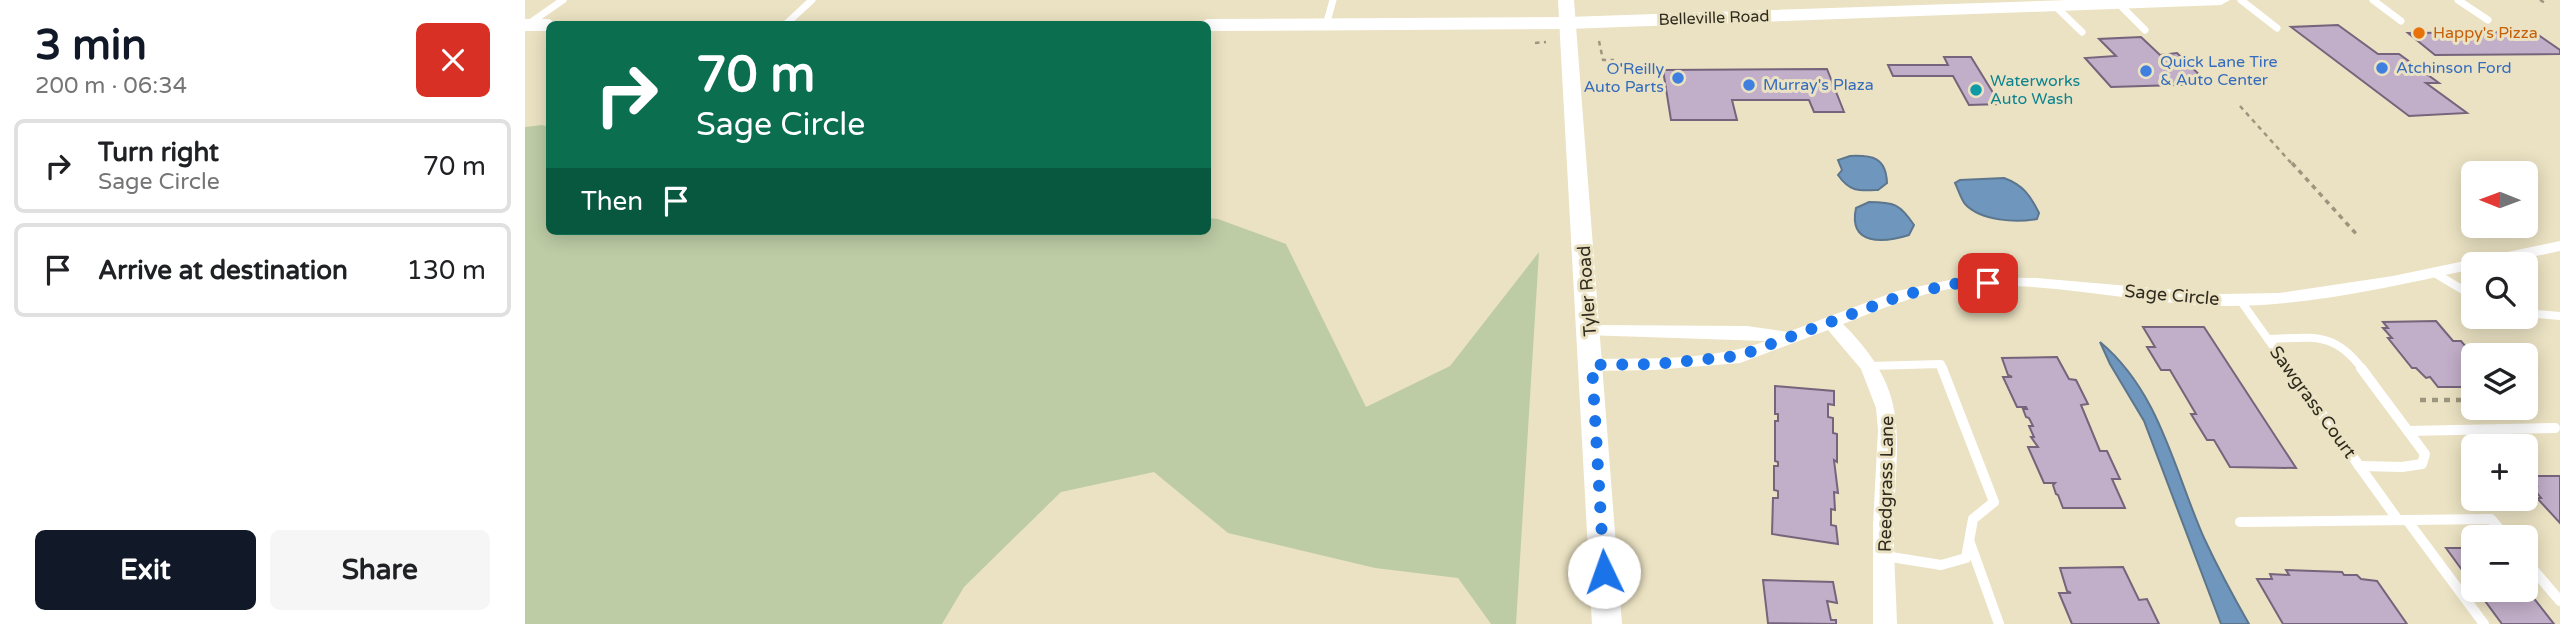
<!DOCTYPE html>
<html lang="en">
<head>
<meta charset="utf-8">
<style>
  body { margin:0; font-family:"Varela Round",sans-serif; background:#f6f6f6; color:#202124; height:100vh; display:flex; flex-direction:column; font-size:26px; white-space:nowrap }
  * { box-sizing:border-box; margin:0 }
  p { font-size:23px; color:#757577 }
  .icon { flex:none; width:38px; height:38px; fill:none; stroke:currentColor; stroke-width:2; stroke-linecap:round; stroke-linejoin:round }
  .map { position:relative; flex:1; overflow:hidden }
  .details { display:flex; flex-direction:column; background:#fff; width:525px }
  .details>* { flex:none }
  .banner { position:absolute; left:21px; top:21px; width:665px; height:214px; border-radius:10px; box-shadow:0 4px 18px #0003; background:#0b6e4f; color:#fff; overflow:hidden }
  .needle { width:46px; rotate:271deg }
  .tools { position:absolute; left:1936px; top:161px; display:grid; gap:14px }
  .tools a { display:grid; place-items:center; width:77px; height:77px; border-radius:10px; background:#fff; box-shadow:0 4px 18px #0003; font-size:35px }
  .pin { position:absolute; display:grid; place-items:center; width:60px; height:60px; color:#fff; margin:-30px; border-radius:14px; box-shadow:0 4px 10px #0006 }
  .me { position:absolute; width:77px; margin:-38px; rotate:357deg; stroke-linejoin:round; filter:drop-shadow(0 0 5px #0008) }
  .turn { display:flex; align-items:center; gap:24px; height:147px; padding:0 35px; font-size:32px }
  .turn .icon { width:91px; height:91px; stroke-width:2.5 }
  .turn b { display:block; font-size:49px; line-height:60px }
  .then { display:flex; align-items:center; height:66px; padding:0 35px; background:#0003; gap:14px; font-size:26px }
  .round { display:grid; place-items:center; flex:none; width:74px; height:74px; border-radius:10px; background:#f6f6f6 }
  .head { display:flex; align-items:center; justify-content:space-between; height:119px; padding:0 35px }
  h1 { font-size:42px; font-weight:800; line-height:52px; color:#111827 }
  .cta { display:flex; gap:14px; margin-top:auto; padding:14px 35px }
  .cta a { flex:1; height:80px; border-radius:10px; background:#111827; color:#fff; font-size:28px; font-weight:800; line-height:80px; text-align:center }
  .cta a+a { background:#f6f6f6; color:#202124 }
  ul { padding:0; list-style:none }
  li { display:flex; align-items:center; gap:21px; height:94px; margin:0 14px 10px; padding:0 21px; border:4px solid #e0e0e0; border-radius:10px }
  li div { flex:1 }
  li b { display:block; font-size:26px }
  li em { font-style:normal }
  main { display:flex; flex:1; min-height:0 }
  .map>svg:first-child { display:block }
  .green { fill:#bdcca5 }
  .water { fill:#6f96bd; stroke:#5c768e; stroke-width:2 }
  .building { fill:#c1aec8; stroke:#75647b; stroke-width:2 }
  .lines { fill:none; stroke-linecap:round; stroke-linejoin:round }
  .path-far2 { stroke:#9d967f; stroke-width:2.5; stroke-dasharray:4.5 4.5; stroke-linecap:butt }
  .path-far1 { stroke:#9d967f; stroke-width:3.5; stroke-dasharray:5 5; stroke-linecap:butt }
  .path { stroke:#9d967f; stroke-width:4.5; stroke-dasharray:6 6; stroke-linecap:butt }
  .service-far2 { stroke:#fff; stroke-width:7 }
  .service-far1 { stroke:#fff; stroke-width:8 }
  .service { stroke:#fff; stroke-width:10 }
  .minor { fill:#fff; fill-rule:evenodd }
  .tertiary { fill:#fff; fill-rule:evenodd }
  .secondary { fill:#fff; fill-rule:evenodd }
  .route { stroke:#1a73e8; stroke-width:12; stroke-dasharray:0 21.6 }
  .food-dot { fill:#e8710a; stroke:#ebe2c3; stroke-width:2.5 }
  .shop-dot { fill:#3f7fe0; stroke:#ebe2c3; stroke-width:2.5 }
  .culture-dot { fill:#0f9aa8; stroke:#ebe2c3; stroke-width:2.5 }
  .labels { text-anchor:middle; dominant-baseline:central; stroke-width:6; stroke-linejoin:round; paint-order:stroke }
  .far-street-label { font-size:16px; fill:#2f2b1f; stroke:#ebe2c3 }
  .far-food-label { font-size:16px; fill:#c56008; stroke:#ebe2c3; text-anchor:start }
  .far-shop-label { font-size:16px; fill:#366cbe; stroke:#ebe2c3; text-anchor:start }
  .far-culture-label { font-size:16px; fill:#0d838f; stroke:#ebe2c3; text-anchor:start }
  .street-label { font-size:18px; fill:#2f2b1f; stroke:#ebe2c3 }
</style>
</head>
<body>
<main>
<section class="details">
<div class="head"><div><h1>3 min</h1><p>200 m · 06:34</p></div><a class="round" style="background:#d93025;color:#fff"><svg class="icon" aria-label="close" viewBox="0 0 24 24"><path d="M6 6l12 12M18 6L6 18"/></svg></a></div>
<ul>
<li><svg class="icon" aria-label="right" viewBox="0 0 24 24"><path d="M7 20v-9h11M14 6l5 5-5 5"/></svg><div><b>Turn right</b><p>Sage Circle</p></div><em>70 m</em></li>
<li><svg class="icon" aria-label="arrive" viewBox="0 0 24 24"><path d="M6 21V4h12l-3 4 3 4H6"/></svg><div><b>Arrive at destination</b></div><em>130 m</em></li>
</ul>
<div class="cta"><a>Exit</a><a>Share</a></div>
</section>
<div class="map">
<svg width="2035" height="624" viewBox="0 0 2035 624">
  <rect width="100%" height="100%" fill="#ebe2c3"/>
  <polygon class="green" points="17,125 24,127 24,231 682,231 683,218 693,219 761,244 841,407 925,366 1014,252 991,624 966,624 933,578 850,568 703,533 629,472 536,492 439,587 417,624 0,624 0,127"/>
  <g class="water">
    <path d="M 1325,156 C 1347,155 1361,157 1362,183 L 1353,190 C 1333,191 1325,192 1313,175 L 1317,170 L 1313,160 Z"/>
    <path d="M 1479,178 C 1498,185 1505,195 1514,213 L 1512,219 C 1491,223 1456,221 1440,204 C 1436,199 1433,189 1430,183 L 1435,180 Z"/>
    <path d="M 1344,202 C 1369,202 1375,204 1389,225 L 1384,235 C 1359,243 1323,246 1331,208 Z"/>
    <path d="M 1575,342 C 1635,392 1649,470 1679,538 C 1693,568 1708,596 1724,624 L 1696,624 L 1619,421 L 1585,364 Z"/>
  </g>
  <g class="building">
    <polygon points="1813,25 1853,54 1874,54 1914,83 1901,83 1942,113 1884,116 1766,27"/>
    <polygon points="2009,32 2035,50 2035,54 1910,55 1883,33"/>
    <polygon points="1616,37 1635,55 1652,53 1684,84 1586,87 1560,58 1591,56 1574,39"/>
    <polygon points="1419,57 1446,57 1475,104 1444,105 1428,76 1368,76 1363,65 1423,65"/>
    <polygon points="1302,69 1319,112 1289,112 1284,100 1207,100 1212,120 1146,120 1138,70"/>
    <polygon points="1911,321 1928,341 1936,341 1948,355 1948,387 1913,387 1905,377 1901,378 1891,368 1887,368 1863,338 1867,338 1858,328 1863,328 1858,322"/>
    <polygon points="1618,327 1679,327 1771,468 1705,467 1689,440 1682,440 1666,414 1671,414 1645,370 1636,370 1622,347 1630,347"/>
    <polygon points="1532,357 1544,379 1551,380 1563,404 1556,405 1575,451 1582,451 1595,479 1587,479 1600,508 1538,508 1533,495 1531,494 1528,485 1530,483 1519,483 1503,447 1513,447 1506,437 1509,437 1504,426 1508,426 1504,418 1501,417 1498,409 1502,409 1501,407 1492,407 1478,377 1487,377 1483,375 1477,358"/>
    <polygon points="1250,386 1309,391 1309,405 1303,404 1303,417 1308,418 1308,433 1312,434 1312,462 1309,460 1313,493 1309,492 1310,510 1306,509 1306,525 1311,526 1313,544 1247,534 1248,498 1253,498 1253,491 1249,490 1249,466 1253,466 1253,462 1250,461 1250,421 1253,421 1253,414 1250,414"/>
    <polygon points="2005,476 2035,476 2035,523 2012,498 2016,498 2007,486 2012,486"/>
    <polygon points="1921,548 1948,548 1948,585"/>
    <polygon points="1598,567 1614,600 1622,599 1634,624 1547,624 1534,593 1546,593 1542,591 1535,568"/>
    <polygon points="1761,570 1817,572 1819,575 1832,575 1836,579 1852,581 1882,624 1758,624 1732,579 1747,579 1745,574 1764,575"/>
    <polygon points="1238,580 1308,582 1312,603 1302,601 1306,620 1311,620 1311,624 1243,623"/>
    <polygon points="2000,587 2029,624 1977,624 1952,590 2000,590"/>
  </g>
  <g class="lines">
    <g class="path-far2">
      <polyline points="2015,0 2022,4"/>
      <polyline points="1074,41 1078,60 1089,60"/>
      <polyline points="1010,43 1021,42"/>
      <polyline points="1715,106 1768,165"/>
    </g>
    <polyline class="path-far1" points="1767,163 1834,237"/>
    <g class="path">
      <polyline points="1895,400 1948,400"/>
      <polyline points="2000,400 2006,400"/>
    </g>
    <g class="service-far2">
      <polyline points="1716,0 1752,28"/>
      <polyline points="1848,0 1876,21"/>
      <polyline points="1933,0 1963,20"/>
      <polyline points="1594,4 1620,30"/>
      <polyline points="1530,6 1557,32"/>
      <polyline points="261,24 287,0"/>
      <polyline points="2,25 38,0"/>
      <polyline points="801,25 808,0"/>
    </g>
    <g class="service-far1">
      <polyline points="1908,272 1948,296"/>
      <polyline points="1715,300 1765,370"/>
      <polyline points="2000,313 2035,316"/>
      <path d="M 1743,339 C 1787,338 1809,330 1838,370"/>
      <polyline points="1344,366 1416,364 1418,370"/>
    </g>
    <g class="service">
      <polyline points="1764,368 1873,520"/>
      <polyline points="1883,431 2030,428"/>
      <polyline points="1834,466 1877,467 1897,464 1900,454 1836,368"/>
      <polyline points="1882,520 1959,624"/>
      <polyline points="1715,522 1966,519 1981,537"/>
      <polyline points="1445,543 1474,624"/>
      <polyline points="1360,556 1416,565 1441,558 1448,519 1469,502 1417,368"/>
      <polyline points="2000,560 2035,601"/>
    </g>
    <path class="minor" d="M 2035,241 L 2035,251 L 1972,264 L 1948,264 L 1948,269 C 1866,287 1784,306 1700,306 C 1614,305 1527,280 1440,287 C 1398,291 1357,309 1318,324 C 1385,391 1372,431 1369,517 C 1368,552 1371,588 1372,624 L 1348,624 L 1348,525 L 1353,430 L 1351,408 L 1336,369 L 1303,330 L 1215,363 L 1129,370 L 1067,371 L 1060,370 L 1058,365 L 1060,360 L 1067,359 C 1124,358 1187,361 1241,341 L 1059,335 L 1056,331 L 1059,327 L 1065,325 L 1222,326 L 1263,332 L 1372,291 L 1439,277 L 1511,278 L 1697,294 L 1754,293 L 1868,276 Z"/>
    <polygon class="tertiary" points="1033,0 1049,0 1097,624 1067,624"/>
    <g class="secondary">
      <polygon points="1543,0 1705,0 1696,5 1042,29 682,31 682,24 673,24 682,19 1042,17"/>
      <polygon points="0,19 24,19 33,24 24,24 24,31 0,31"/>
    </g>
  </g>
  <g class="lines">
    <polyline class="route" points="1079,572 1067,365 1129,364 1214,356 1378,295 1439,282 1463,283"/>
  </g>
  <circle class="food-dot" cx="1894" cy="33" r="7"/>
  <g class="shop-dot">
    <circle cx="1857" cy="68" r="7"/>
    <circle cx="1621" cy="71" r="7"/>
    <circle cx="1153" cy="78" r="7"/>
    <circle cx="1224" cy="85" r="7"/>
  </g>
  <circle class="culture-dot" cx="1451" cy="90" r="7"/>
  <g class="labels">
    <g class="far-street-label">
      <text transform="translate(1189 18) rotate(-2)">Belleville Road</text>
    </g>
    <g class="far-food-label">
      <text x="1908" y="33">Happy's Pizza</text>
    </g>
    <g class="far-shop-label">
      <text x="1635" y="62">Quick Lane Tire<tspan x="1635" dy="18">&amp; Auto Center</tspan></text>
      <text x="1871" y="68">Atchinson Ford</text>
      <text x="1139" y="69" text-anchor="end">O'Reilly<tspan x="1139" dy="18">Auto Parts</tspan></text>
      <text x="1238" y="85">Murray's Plaza</text>
    </g>
    <g class="far-culture-label">
      <text x="1465" y="81">Waterworks<tspan x="1465" dy="18">Auto Wash</tspan></text>
    </g>
    <g class="street-label">
      <text transform="translate(1062 291) rotate(-94)">Tyler Road</text>
      <text transform="translate(1647 295) rotate(5)">Sage Circle</text>
      <text transform="translate(1788 402) rotate(54)">Sawgrass Court</text>
      <text transform="translate(1361 484) rotate(-89)">Reedgrass Lane</text>
    </g>
  </g>
</svg>
<div class="tools">
<a><svg class="needle" viewBox="-14 -14 28 28"><path d="M0-13l5 13h-10z" fill="#e53935"/><path d="M0 13l5-13h-10z" fill="#757577"/></svg></a>
<a><svg class="icon" aria-label="search" viewBox="0 0 24 24"><circle cx="10" cy="10" r="6"/><path d="M15 15l6 6"/></svg></a>
<a><svg class="icon" aria-label="layers" viewBox="0 0 24 24"><path d="M12 4l9 5-9 5-9-5zM3 14l9 5 9-5"/></svg></a>
<a>+</a>
<a>−</a>
</div>
<div class="pin" style="left:1463px;top:283px;background:#d93025"><svg class="icon" aria-label="arrive" viewBox="0 0 24 24"><path d="M6 21V4h12l-3 4 3 4H6"/></svg></div>
<svg class="me" style="left:1079px;top:572px" viewBox="-20 -20 40 40"><circle r="19" fill="#fff"/><path d="M0-13L10 11 0 6-10 11z" fill="#1a73e8"/></svg>
<div class="banner">
<div class="turn"><svg class="icon" aria-label="right" viewBox="0 0 24 24"><path d="M7 20v-9h11M14 6l5 5-5 5"/></svg><div><b>70 m</b>Sage Circle</div></div>
<div class="then">Then<svg class="icon" aria-label="arrive" viewBox="0 0 24 24"><path d="M6 21V4h12l-3 4 3 4H6"/></svg></div>
</div>
</div>
</main>
</body>
</html>
